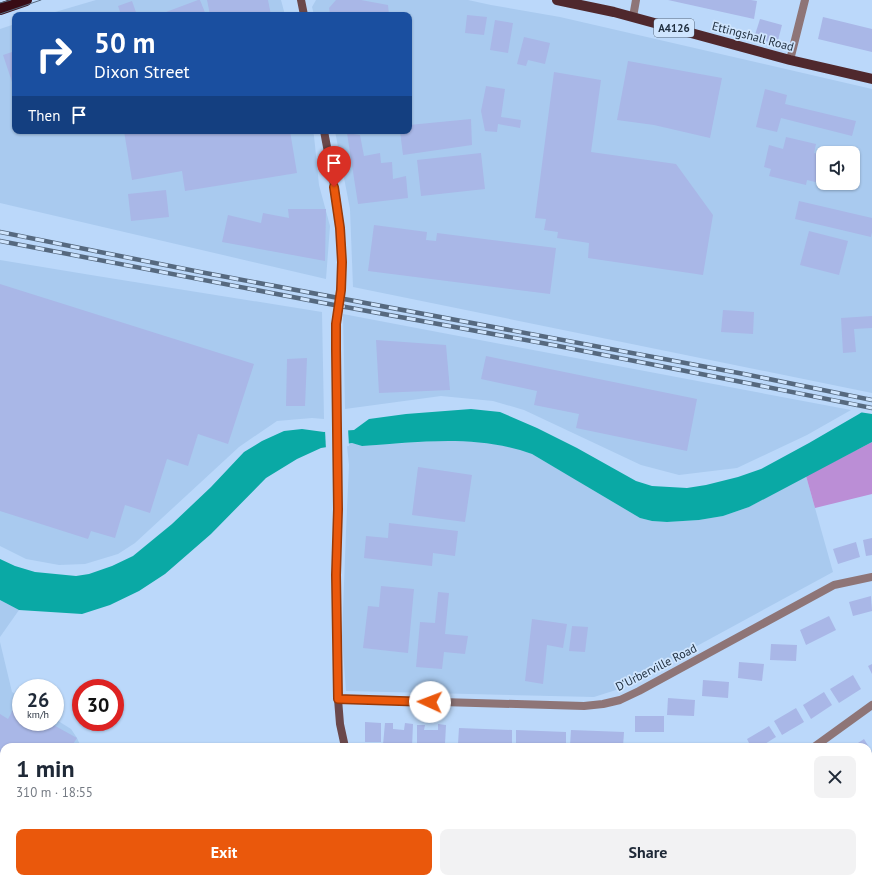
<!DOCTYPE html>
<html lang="en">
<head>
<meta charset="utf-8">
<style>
  body { margin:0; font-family:"PT Sans",sans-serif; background:#f2f2f3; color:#1f2937; height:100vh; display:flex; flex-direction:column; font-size:15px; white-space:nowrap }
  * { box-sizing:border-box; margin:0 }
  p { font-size:13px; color:#747a83 }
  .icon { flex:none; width:22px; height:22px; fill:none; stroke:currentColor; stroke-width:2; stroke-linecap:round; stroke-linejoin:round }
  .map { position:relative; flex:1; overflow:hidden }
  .details { position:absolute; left:0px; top:743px; width:872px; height:140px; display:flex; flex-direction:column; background:#fff; border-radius:12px 12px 0 0; box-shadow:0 1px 3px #0004 }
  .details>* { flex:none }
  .hud { position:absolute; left:12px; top:12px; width:400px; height:122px; border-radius:8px; box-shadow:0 1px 3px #0004; background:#1a4fa0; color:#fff; overflow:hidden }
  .buttons { position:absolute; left:816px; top:146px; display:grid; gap:8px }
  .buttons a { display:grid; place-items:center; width:44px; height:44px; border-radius:8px; background:#fff; box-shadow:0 1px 3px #0004; font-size:20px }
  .speed { position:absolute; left:12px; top:679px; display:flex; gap:8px; font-size:20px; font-weight:700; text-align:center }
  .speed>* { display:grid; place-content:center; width:52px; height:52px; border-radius:50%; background:#fff; box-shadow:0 1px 3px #0004; line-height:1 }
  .speed small { font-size:10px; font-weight:400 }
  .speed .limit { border:6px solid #d22; background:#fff; color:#111 }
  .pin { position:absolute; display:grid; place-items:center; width:34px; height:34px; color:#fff; margin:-41px -17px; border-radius:50% 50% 50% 0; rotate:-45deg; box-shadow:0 0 4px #0007 }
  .pin .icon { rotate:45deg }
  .me { position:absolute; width:44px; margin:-22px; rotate:272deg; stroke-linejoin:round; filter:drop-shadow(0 0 3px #0008) }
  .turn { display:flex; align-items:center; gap:14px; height:84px; padding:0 16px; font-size:18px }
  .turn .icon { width:52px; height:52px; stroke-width:2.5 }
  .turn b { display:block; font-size:28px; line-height:34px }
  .then { display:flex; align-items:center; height:38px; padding:0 16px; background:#0003; gap:8px; font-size:15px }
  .round { display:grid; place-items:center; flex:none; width:42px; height:42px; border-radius:8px; background:#f2f2f3 }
  .headline { display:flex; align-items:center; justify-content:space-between; height:68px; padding:0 16px }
  h1 { font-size:24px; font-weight:700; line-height:30px }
  .button { display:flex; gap:8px; margin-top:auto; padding:8px 16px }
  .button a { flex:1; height:46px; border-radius:8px; background:#ea580c; color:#fff; font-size:16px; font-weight:700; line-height:46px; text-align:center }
  .button a+a { background:#f2f2f3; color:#1f2937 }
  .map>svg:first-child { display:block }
  .built { fill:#a9caef; fill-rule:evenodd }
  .forest { fill:#bb8ed6 }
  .water { fill:#0aa9a5 }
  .pier { fill:#bbd8fa }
  .building { fill:#a9b7e7 }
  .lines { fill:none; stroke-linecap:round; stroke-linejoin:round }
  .street { stroke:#8e7577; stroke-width:8 }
  .secondary { stroke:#6a484b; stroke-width:8 }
  .primary { stroke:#4f282d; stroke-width:10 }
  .highway { stroke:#380c15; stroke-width:12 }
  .tram { stroke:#56697f; stroke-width:1 }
  .rail-casing { stroke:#56697f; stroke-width:4.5 }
  .rail { stroke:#cfe5fe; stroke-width:3; stroke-dasharray:9; stroke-linecap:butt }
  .route-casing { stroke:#983908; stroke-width:10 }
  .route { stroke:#ea580c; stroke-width:7 }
  .labels { text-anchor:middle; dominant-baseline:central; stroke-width:3.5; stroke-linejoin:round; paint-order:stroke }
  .shield { fill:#cfe5fe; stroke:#56677a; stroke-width:1 }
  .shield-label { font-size:11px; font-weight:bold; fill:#223141 }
  .street-label { font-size:12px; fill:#223141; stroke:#cfe5fe }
</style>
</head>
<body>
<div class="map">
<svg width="872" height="883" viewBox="0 0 872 883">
  <rect width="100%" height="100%" fill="#bbd8fa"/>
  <g class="built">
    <polygon points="96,0 281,0 285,15 45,15"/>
    <path d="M 316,0 L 468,0 L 491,5 L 560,17 L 872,89 L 872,393 L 353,287 L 350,209 L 335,131 L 409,131 L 409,15 L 314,15 L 312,7 ZM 823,153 L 853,153 L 853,183 L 823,183 Z"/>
    <polygon points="15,24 15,131 313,131 314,136 319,185 330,226 326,279 0,203 0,29"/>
    <polygon points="0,260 97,276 322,312 324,419 312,418 277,421 239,447 135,543 118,554 85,564 59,565 26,559 0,546"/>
    <polygon points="343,314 427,330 851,410 807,435 737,468 679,475 641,465 524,410 493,401 441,396 345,409"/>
    <polygon points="450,440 484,442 516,448 532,454 561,471 572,476 581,483 640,518 652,521 667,522 699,520 723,516 749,507 806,476 833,572 616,690 594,697 346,691 342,637 346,531 349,465 347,446 352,443 362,446"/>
    <polygon points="0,600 19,610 0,637"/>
    <polygon points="0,642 12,692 21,698 21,722 55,722 55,719 71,729 77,738 81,747 4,747 4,879 94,879 93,883 0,883"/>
  </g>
  <polygon class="forest" points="872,442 872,494 815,508 806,476"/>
  <path class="water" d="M 872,405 L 872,442 L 749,507 L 723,516 L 699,520 L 667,522 L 652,521 L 640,518 L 532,454 C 477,434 419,442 362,446 L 352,443 L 321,448 L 297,459 L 266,478 L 211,534 L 165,574 L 139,591 L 110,605 L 82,614 L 19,610 L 0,600 L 0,559 L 15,566 L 35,572 L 76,576 L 89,574 L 112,566 L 133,556 L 172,524 L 211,487 L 244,452 L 262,441 L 284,431 L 302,429 L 324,432 L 354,430 L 369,419 L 406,414 L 471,409 L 500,412 L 537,428 L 577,448 L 636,481 L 652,486 L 687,488 L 706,485 L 738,477 L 761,469 L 809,443 L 859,414 Z"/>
  <g class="pier">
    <polygon points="872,403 872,414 859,412 871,403"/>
    <polygon points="348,428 349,446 326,450 325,430"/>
  </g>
  <g class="building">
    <polygon points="198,0 200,0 206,15 158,15"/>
    <polygon points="207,0 268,0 271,15 210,15"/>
    <polygon points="336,0 361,0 388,5 389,15 330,15 329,8"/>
    <polygon points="668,0 751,0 757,1 754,19"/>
    <polygon points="132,1 137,15 121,15 118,6"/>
    <polygon points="467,15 487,17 484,35 465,33"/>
    <polygon points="823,17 872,29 872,52 818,39"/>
    <polygon points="760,19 782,25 777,44 754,38"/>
    <polygon points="495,20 513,23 508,53 490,50"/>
    <polygon points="524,37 550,43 545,64 528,60 526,66 517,64"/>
    <polygon points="15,51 15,91 3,55"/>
    <polygon points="628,61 722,78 710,138 654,125 617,120"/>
    <polygon points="554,72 601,80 591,152 676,164 713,215 703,275 588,258 589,243 557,238 558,232 544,230 546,219 535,218"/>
    <polygon points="486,86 505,89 501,117 521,120 520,128 498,124 497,132 485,131 481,111"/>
    <polygon points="765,89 787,95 785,104 856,121 852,136 781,118 777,132 756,127"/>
    <polygon points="471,119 472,145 403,155 400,131 409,131 409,125"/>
    <polygon points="124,131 290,131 297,173 185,191 182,171 132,180"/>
    <polygon points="347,133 360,135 364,156 380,153 381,163 392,162 393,179 406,176 408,198 358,204"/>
    <polygon points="786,137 816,144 814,153 823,155 823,184 807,180 806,185 769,176 771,169 764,167 769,145 783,149"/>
    <polygon points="481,153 485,189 421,196 417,160"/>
    <polygon points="853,162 856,163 854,174 853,174"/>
    <polygon points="823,183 851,183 850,190"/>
    <polygon points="166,190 169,217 131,221 128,194"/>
    <polygon points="799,201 872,218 872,232 871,237 795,219"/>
    <polygon points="288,209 326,209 325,261 222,242 228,215 261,223 263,213 289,218"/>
    <polygon points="374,225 427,232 426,240 436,241 437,233 556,248 550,294 368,271"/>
    <polygon points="809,231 848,241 839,275 800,265"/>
    <polygon points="0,284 254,364 228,444 198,434 188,466 167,459 150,513 125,505 115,538 91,531 88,539 0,511"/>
    <polygon points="723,310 754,312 753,334 721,332"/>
    <polygon points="872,316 872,328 854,329 856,352 843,353 841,318"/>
    <polygon points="376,340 446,345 450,390 379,393"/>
    <polygon points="486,356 697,399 687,451 576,428 579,414 534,405 537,391 481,379"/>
    <polygon points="307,358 305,406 286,406 287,359"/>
    <polygon points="418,467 472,475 465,522 412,515"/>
    <polygon points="389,523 458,531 455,556 433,553 432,566 364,558 366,536 388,538"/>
    <polygon points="872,538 872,555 866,556 863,540"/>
    <polygon points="856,542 860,557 838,564 833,549"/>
    <polygon points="381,586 414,589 408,653 363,648 368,606 379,607"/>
    <polygon points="438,592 449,593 445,634 468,636 465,654 444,652 442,669 416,667 420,622 435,623"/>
    <polygon points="871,596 872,611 853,616 849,602"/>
    <polygon points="829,616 836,630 806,645 800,630"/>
    <polygon points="532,619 567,624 563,648 547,645 543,684 525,681"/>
    <polygon points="572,626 588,627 585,652 569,651"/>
    <polygon points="771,644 797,645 796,661 770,660"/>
    <polygon points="739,662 764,664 762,681 738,678"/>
    <polygon points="872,664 872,674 868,666"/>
    <polygon points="853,675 861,689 839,703 830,689"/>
    <polygon points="703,680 729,682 728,698 702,696"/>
    <polygon points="824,692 832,705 811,719 803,705"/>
    <polygon points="668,698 695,700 694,716 667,715"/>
    <polygon points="16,704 21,707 21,722 48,722 77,738 71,747 4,747 4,839 0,836 0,714 8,719"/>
    <polygon points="796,708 804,722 782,735 774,721"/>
    <rect x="635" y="716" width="29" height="16"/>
    <polygon points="365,722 381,723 381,742 365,742"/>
    <polygon points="385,723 393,723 393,729 404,730 405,723 413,724 412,747 383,745"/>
    <polygon points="438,724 446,725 445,744 417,743 417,725 425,725 424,730 438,730"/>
    <polygon points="769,726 776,737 760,747 751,747 747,739"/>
    <polygon points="459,728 512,730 512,746 458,744"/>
    <polygon points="516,730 566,732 566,747 516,746"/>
    <polygon points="571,730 624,732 623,747 570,746"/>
    <polygon points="864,739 872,752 868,754 868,747 852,747"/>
    <polygon points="872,802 872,819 870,821 868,818 868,804"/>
    <polygon points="872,870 872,883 871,883 868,877 868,872"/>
    <polygon points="4,879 92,879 90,883 2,883"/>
    <polygon points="547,879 572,879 574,883 545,883 544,880"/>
    <polygon points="580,879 596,879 581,883"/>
    <polygon points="670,879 685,879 678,883 672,883"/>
    <polygon points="760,879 785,879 786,881 783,883 754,883"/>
  </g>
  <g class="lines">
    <g class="street">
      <polyline points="633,17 636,0"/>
      <polyline points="790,60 805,0"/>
      <polyline points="338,699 584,706 603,704 620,700 639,691 834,585 872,577"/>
      <polyline points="814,747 872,705"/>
      <polyline points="868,846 872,844"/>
      <polyline points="619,883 625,879"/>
      <polyline points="816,883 821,879"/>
    </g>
    <g class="secondary">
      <polyline points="301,0 304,15"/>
      <path d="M 324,131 C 332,174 341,217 342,261 C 343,278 340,295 338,313 C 336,325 336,337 336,349 L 338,509 L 336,575 L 338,699 L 340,724 L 345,747"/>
      <polyline points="374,879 374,883"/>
    </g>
    <polyline class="primary" points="557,0 614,12 790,60 872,79"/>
    <polyline class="highway" points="0,9 26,0"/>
    <g class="tram">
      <polyline points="0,3 11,0"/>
      <polyline points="0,14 41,0"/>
    </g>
    <g class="rail-casing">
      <g id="rail">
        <polyline points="0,232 200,272 744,374 872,400"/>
        <polyline points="0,241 329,304 553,345 752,384 872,408"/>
      </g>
    </g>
    <use href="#rail" class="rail"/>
  </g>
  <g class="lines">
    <g class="route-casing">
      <polyline id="route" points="334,187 340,228 342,262 341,290 336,324 336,349 338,509 336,575 338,699 430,702"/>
    </g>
    <use href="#route" class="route"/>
  </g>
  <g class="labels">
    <rect class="shield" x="654" y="19" width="40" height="18" rx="3"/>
    <g class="shield-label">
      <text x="674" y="28">A4126</text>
    </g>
    <g class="street-label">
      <text transform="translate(753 36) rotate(15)">Ettingshall Road</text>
      <text transform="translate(656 667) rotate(-27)">D'Urberville Road</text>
    </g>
  </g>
</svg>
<div class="buttons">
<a><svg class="icon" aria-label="sound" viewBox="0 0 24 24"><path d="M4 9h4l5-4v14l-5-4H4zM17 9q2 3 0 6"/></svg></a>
</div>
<div class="speed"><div>26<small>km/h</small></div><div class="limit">30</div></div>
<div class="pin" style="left:334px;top:187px;background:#d93025"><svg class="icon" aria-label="arrive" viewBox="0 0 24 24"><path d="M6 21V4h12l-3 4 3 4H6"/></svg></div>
<svg class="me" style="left:430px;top:702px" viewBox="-20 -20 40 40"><circle r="19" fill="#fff"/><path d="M0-13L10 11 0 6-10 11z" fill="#ea580c"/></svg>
<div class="hud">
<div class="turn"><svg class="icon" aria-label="right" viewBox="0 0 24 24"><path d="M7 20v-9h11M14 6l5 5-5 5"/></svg><div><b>50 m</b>Dixon Street</div></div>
<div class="then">Then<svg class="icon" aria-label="arrive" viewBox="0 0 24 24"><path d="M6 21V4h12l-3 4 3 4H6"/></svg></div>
</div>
<section class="details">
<div class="headline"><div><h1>1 min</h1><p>310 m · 18:55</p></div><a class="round"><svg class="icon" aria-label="close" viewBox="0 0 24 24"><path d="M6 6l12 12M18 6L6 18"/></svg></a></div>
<div class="button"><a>Exit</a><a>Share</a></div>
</section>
</div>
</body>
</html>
